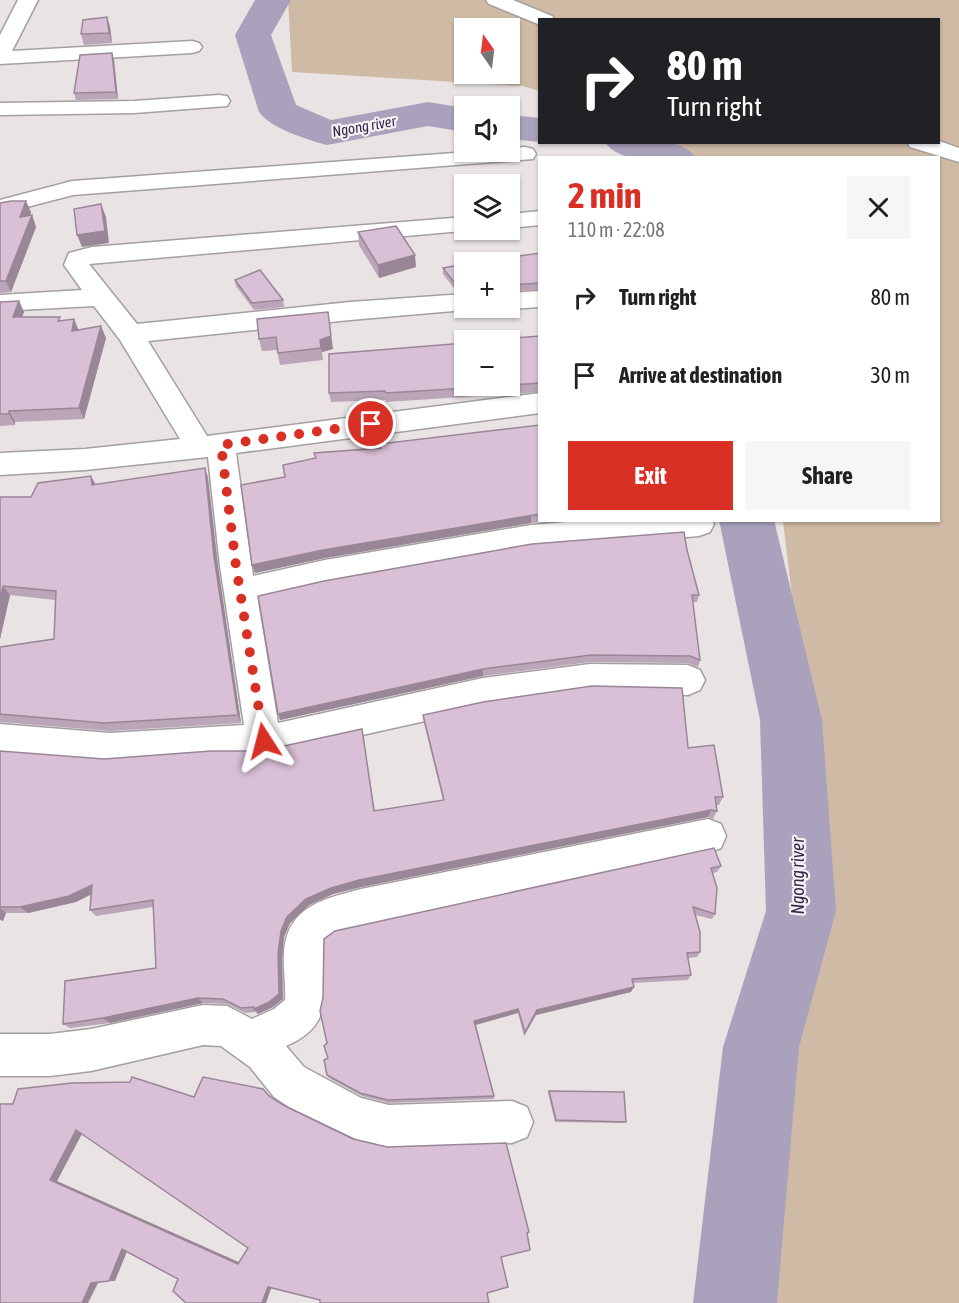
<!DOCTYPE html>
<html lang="en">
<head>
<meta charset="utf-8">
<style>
  body { margin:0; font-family:"Asap Condensed",sans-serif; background:#f6f6f6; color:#202124; height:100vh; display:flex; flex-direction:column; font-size:22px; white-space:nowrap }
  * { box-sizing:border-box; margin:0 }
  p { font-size:20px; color:#757577 }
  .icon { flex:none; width:33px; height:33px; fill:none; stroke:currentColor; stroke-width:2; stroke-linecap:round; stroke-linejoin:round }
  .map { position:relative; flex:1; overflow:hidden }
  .sheet { position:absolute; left:538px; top:156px; width:402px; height:366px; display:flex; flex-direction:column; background:#fff; border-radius:0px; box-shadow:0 2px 4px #0004 }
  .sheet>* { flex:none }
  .top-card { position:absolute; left:538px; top:18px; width:402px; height:126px; border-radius:0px; box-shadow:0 2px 4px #0004; background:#202124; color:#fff; overflow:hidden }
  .needle { width:39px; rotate:346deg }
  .tools { position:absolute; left:454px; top:18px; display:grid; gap:12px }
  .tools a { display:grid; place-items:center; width:66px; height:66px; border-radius:0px; background:#fff; box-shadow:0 2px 4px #0004; font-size:30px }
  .pin { position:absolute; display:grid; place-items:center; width:51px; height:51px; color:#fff; margin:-26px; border:3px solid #fff; border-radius:50%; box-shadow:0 2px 6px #0007 }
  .me { position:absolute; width:66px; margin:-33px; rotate:351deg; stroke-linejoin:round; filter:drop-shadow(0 0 4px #0008) }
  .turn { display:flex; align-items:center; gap:21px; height:126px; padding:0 30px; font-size:27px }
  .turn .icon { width:78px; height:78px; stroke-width:2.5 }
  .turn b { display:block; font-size:42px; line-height:51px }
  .round { display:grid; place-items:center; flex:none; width:63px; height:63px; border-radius:0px; background:#f6f6f6 }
  .overview { display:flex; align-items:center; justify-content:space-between; height:102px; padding:0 30px }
  h1 { font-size:36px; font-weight:700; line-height:45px; color:#d93025 }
  .button { display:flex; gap:12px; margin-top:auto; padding:12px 30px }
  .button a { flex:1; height:69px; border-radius:0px; background:#d93025; color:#fff; font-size:24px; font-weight:700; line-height:69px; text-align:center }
  .button a+a { background:#f6f6f6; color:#202124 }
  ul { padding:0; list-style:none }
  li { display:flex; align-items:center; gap:18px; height:78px; padding:0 30px }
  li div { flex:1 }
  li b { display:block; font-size:22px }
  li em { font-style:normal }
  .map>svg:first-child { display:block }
  .green { fill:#cfbba5; fill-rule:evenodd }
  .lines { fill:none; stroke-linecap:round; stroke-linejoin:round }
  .river { fill:#aaa1bd; fill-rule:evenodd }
  .street-casing { stroke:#a49fa0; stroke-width:3 }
  .street { fill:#fff; fill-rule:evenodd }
  .wall { fill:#bba5b8 }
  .shaded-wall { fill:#998696 }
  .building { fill:#dac0d6; stroke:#998696; stroke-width:1.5; fill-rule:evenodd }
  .route { stroke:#d93025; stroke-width:10; stroke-dasharray:0 18 }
  .labels { text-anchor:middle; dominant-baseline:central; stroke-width:4.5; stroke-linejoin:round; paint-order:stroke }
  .far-water-label { font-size:15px; font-style:italic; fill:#35274e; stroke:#f6f1f2 }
  .water-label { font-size:18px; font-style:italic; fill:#35274e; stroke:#f6f1f2 }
</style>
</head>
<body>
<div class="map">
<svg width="959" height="1303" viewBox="0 0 959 1303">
  <rect width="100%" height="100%" fill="#e9e3e4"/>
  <path class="green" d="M 288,0 L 959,0 L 959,1303 L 761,1303 L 772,1156 L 813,843 L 796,630 L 783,521 L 939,520 L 939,158 L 683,157 L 677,143 L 939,142 L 939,20 L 540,20 L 540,91 L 522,86 L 292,72 ZM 465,28 L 510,28 L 510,74 L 465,74 Z"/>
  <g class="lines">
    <g class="river">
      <path d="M 255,0 L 291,0 L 271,35 L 296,105 L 331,120 L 428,102 L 465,108 L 465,132 L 428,126 L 327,145 C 308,140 270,128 259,112 L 235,35 Z"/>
      <polygon points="510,115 540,118 540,142 510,139"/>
      <path d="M 605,142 C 631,142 680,133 696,158 C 670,158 622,167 605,142 Z"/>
      <polygon points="719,520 774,520 822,720 836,911 799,1047 777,1303 693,1303 723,1047 766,911 760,720"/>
    </g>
    <g class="street-casing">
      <g id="street">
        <polygon points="18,0 38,0 12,51 192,41 199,43 202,47 199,51 192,53 0,64 0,35"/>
        <polygon points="486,0 513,0 552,16 555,20 540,20 540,25 538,24 489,4"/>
        <polygon points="219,95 227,96 230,101 227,106 134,113 0,115 0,103 134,101"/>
        <polygon points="939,141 959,148 959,162 910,147 907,142"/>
        <polygon points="525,147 533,149 536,154 533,159 73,195 0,214 0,200 72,181 468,152 510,152 510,148"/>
        <polygon points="540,211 540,225 510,228 510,214"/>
        <polygon points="465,217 465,230 473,230 89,264 137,324 350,302 465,294 465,308 474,308 465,310 350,320 148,341 207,436 540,393 540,413 236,453 253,576 325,560 531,525 590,520 712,520 714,524 710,532 699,536 531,549 325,586 258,601 278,723 483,678 590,664 688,665 700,670 705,680 700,690 688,695 590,692 483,708 264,757 215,757 110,765 0,756 0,724 110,733 244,725 220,566 208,457 85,470 0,475 0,453 85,449 180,439 120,340 94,306 0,311 0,295 82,290 64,265 69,253 92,247"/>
        <polygon points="540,291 540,307 510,309 503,308 510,308 510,293"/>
        <path d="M 708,819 L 721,824 L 726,836 L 721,848 L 708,853 L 361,927 L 336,934 L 324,943 C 318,989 341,1022 286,1046 L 304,1067 L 361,1098 L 389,1105 L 512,1101 L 527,1107 L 533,1122 L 527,1137 L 512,1143 L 389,1147 L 356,1139 L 289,1107 L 274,1097 L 250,1067 L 221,1046 L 203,1045 L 91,1071 L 50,1076 L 0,1076 L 0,1034 L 50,1034 L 91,1029 L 203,1005 L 227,1006 L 252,1019 L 274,1009 L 285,1000 C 286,985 283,969 284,953 C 287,906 324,899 361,889 Z"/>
      </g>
    </g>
    <use href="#street" class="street"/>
  </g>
  <g class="wall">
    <polygon points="107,17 110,27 112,43 84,45 81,34"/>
    <polygon points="114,60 118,99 76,100 74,93"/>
    <polygon points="0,203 31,212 30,216 32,215 36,227 11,292 0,293"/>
    <polygon points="358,232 416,267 379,278 359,245"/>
    <polygon points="540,253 540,290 510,291 510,262"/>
    <polygon points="465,264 465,292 457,292 443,274 443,268"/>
    <polygon points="235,280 283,300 284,307 254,310 236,286"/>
    <polygon points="19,301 24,312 22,317 61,320 79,330 106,338 84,419 15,422 15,425 0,426 0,302"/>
    <polygon points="257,319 333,349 322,352 323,360 280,365 277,350 262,351 259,339"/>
    <polygon points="540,336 540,392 386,402 386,400 331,402 329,393 465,386 510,386 510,340"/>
    <polygon points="540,425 540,520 557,520 531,523 325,558 255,573 285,477 380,448 379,444"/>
    <polygon points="205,468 208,478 218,566 241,723 110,731 0,722 0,647 54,639 55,600 10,595 0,639 0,497 31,497 91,476 96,485"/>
    <polygon points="687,550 699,595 697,602 693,602 700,660 698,667 688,663 590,662 483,676 280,720"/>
    <polygon points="423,715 688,748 723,797 719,805 716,805 717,811 713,819 708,817 361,887 333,894 309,905 290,923 284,937 282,959 283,999 273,1007 258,1014 256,1012 245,1013 227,1004 203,1003 110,1023 70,1028 63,1024 156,968 153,907 96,916 90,910 91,894 76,902 28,913 6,913 3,921 0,920 0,751 104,759 261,751 362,729 375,811 443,800 424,723"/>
    <polygon points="721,866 717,872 713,873 715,914 712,919 695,915 700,952 697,957 688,958 691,975 688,980 633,983 631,992 536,1015 524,1036 518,1013 476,1025 494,1096 494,1099 389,1103 362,1096 329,1078 327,1075 328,1058 323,998 324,939"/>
    <polygon points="549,1091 626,1122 624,1123 555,1122 548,1093"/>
  </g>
  <g class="shaded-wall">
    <polygon points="107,17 110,27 112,43 109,33"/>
    <polygon points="112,53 114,60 118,99 116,92"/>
    <polygon points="26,201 31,212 25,228 20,217"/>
    <polygon points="101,204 106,217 109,243 82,247 77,235"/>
    <polygon points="32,215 36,227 11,292 6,281"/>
    <polygon points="415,255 416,267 379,278 378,265"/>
    <polygon points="513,284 513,291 510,291 510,285"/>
    <polygon points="19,301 24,312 18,328 13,317"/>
    <polygon points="328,312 333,349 322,352 320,340"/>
    <polygon points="74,319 79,331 72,331"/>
    <polygon points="101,326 106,338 84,419 79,408"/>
    <polygon points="9,411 15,422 15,425 9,414"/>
    <polygon points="205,468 208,478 218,566 241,723 238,715 214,557"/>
    <polygon points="91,476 96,486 92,485"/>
    <polygon points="531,514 531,523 325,558 255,573 252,565 323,550"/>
    <polygon points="3,586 10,595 0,639 0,600"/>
    <polygon points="483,669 483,676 280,720 278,714"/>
    <polygon points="711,810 708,817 361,887 333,894 309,905 290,923 284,937 282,959 283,999 273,1007 258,1014 254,1009 281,931 287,917 306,899 331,888 359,880"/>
    <polygon points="92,885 98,891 76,902 28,913 20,907"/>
    <polygon points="0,908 6,913 3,921 0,919"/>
    <polygon points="634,987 631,992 536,1015 524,1036 525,1032 537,1010"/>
    <polygon points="198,998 203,1003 110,1023 103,1018"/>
    <polygon points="518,1009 518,1013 475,1025 474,1021"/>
    <polygon points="76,1130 83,1132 57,1181 243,1264 238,1264 50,1180"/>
    <polygon points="122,1249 128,1249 115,1281 109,1281"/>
    <polygon points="91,1283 98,1283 88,1303 82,1303"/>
    <polygon points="272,1286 266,1303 262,1303 268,1287"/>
  </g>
  <g class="building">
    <polygon points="107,17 109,33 81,34 83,20"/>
    <polygon points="112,53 116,92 74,93 80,55"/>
    <polygon points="11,201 26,201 20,217 32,215 6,281 0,281 0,203"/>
    <polygon points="101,204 105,231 77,235 74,209"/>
    <polygon points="396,226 415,255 378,265 358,232"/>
    <polygon points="540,253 540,283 510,285 510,262 476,262"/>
    <polygon points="465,264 465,286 457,286 443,268"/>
    <polygon points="260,270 283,300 252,303 235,280"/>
    <polygon points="19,301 13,317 60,317 58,321 74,319 72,331 101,326 79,408 9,411 9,414 0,414 0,302"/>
    <polygon points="328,312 331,336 320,340 321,348 278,353 276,337 259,339 257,319"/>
    <polygon points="540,336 540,383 510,385 510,340 491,340"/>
    <polygon points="465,343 465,386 501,386 386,393 385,391 329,393 329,354"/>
    <polygon points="540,425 540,514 323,550 252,565 241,485 285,477 283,465 316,458 314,453 381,448 379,444"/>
    <polygon points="205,468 214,557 238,715 104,723 0,714 0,647 54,639 56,591 3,586 0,600 0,497 31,497 38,483 91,476 92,485"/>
    <polygon points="684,532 687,550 699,595 692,595 700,660 690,656 591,655 483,669 278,714 258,596 324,581 532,544"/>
    <polygon points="592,686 682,688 688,748 714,745 723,797 715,797 717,811 711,810 359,880 331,888 306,899 287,917 281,931 278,954 279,994 269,1002 254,1009 254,1007 241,1008 223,999 198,998 103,1018 63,1024 65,981 156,968 153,900 90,910 92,885 69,896 20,907 0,907 0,751 104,759 211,751 261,751 362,729 374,811 444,800 423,715 483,702"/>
    <polygon points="714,848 721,866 711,868 717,888 715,914 693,907 700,932 700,952 687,953 691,975 632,979 634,987 537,1010 525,1032 518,1009 474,1021 494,1096 388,1100 360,1093 327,1075 324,1060 328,1058 324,1046 327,1043 320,1011 323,998 324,939 335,931"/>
    <path d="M 132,1077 L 194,1097 L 203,1077 L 263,1089 L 269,1096 L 285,1106 L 353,1139 L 387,1147 L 506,1143 L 529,1232 L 527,1233 L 530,1250 L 501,1257 L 508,1287 L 487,1293 L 489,1303 L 320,1303 L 320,1300 L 268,1287 L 262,1303 L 186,1303 L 173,1291 L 178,1279 L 122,1249 L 109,1281 L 91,1283 L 82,1303 L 0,1303 L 0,1104 L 13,1104 L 18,1089 L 72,1083 L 130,1082 ZM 76,1130 L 248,1248 L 238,1264 L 50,1180 Z"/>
    <polygon points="549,1091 624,1092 626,1122 556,1120"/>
  </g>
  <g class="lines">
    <polyline class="route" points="264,741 236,566 221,445 371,424"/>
  </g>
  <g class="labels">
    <g class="far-water-label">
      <text transform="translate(364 126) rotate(-10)">Ngong river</text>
    </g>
    <g class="water-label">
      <text transform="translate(797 876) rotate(-90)">Ngong river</text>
    </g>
  </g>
</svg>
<div class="tools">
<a><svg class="needle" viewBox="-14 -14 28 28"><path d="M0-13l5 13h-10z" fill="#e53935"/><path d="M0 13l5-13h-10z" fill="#757577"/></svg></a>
<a><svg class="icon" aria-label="sound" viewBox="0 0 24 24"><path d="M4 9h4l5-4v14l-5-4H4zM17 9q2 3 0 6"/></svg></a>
<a><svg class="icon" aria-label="layers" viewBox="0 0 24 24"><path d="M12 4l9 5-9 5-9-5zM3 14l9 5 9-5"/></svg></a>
<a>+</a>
<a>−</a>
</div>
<div class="pin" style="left:371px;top:424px;background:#d93025"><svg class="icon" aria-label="arrive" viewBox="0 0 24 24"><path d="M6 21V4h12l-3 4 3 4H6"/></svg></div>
<svg class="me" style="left:264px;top:741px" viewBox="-20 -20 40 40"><path d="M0-17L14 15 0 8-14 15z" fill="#d93025" stroke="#fff" stroke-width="4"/></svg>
<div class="top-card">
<div class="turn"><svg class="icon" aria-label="right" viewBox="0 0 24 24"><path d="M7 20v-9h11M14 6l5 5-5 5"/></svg><div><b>80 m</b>Turn right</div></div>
</div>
<section class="sheet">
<div class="overview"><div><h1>2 min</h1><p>110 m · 22:08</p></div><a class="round"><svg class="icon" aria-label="close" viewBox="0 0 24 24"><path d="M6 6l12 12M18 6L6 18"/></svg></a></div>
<ul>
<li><svg class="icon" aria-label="right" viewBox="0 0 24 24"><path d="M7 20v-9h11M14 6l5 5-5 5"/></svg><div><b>Turn right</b></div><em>80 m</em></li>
<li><svg class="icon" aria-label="arrive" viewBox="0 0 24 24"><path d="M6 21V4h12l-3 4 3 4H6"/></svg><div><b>Arrive at destination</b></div><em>30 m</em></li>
</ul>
<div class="button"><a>Exit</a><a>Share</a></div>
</section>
</div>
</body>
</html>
